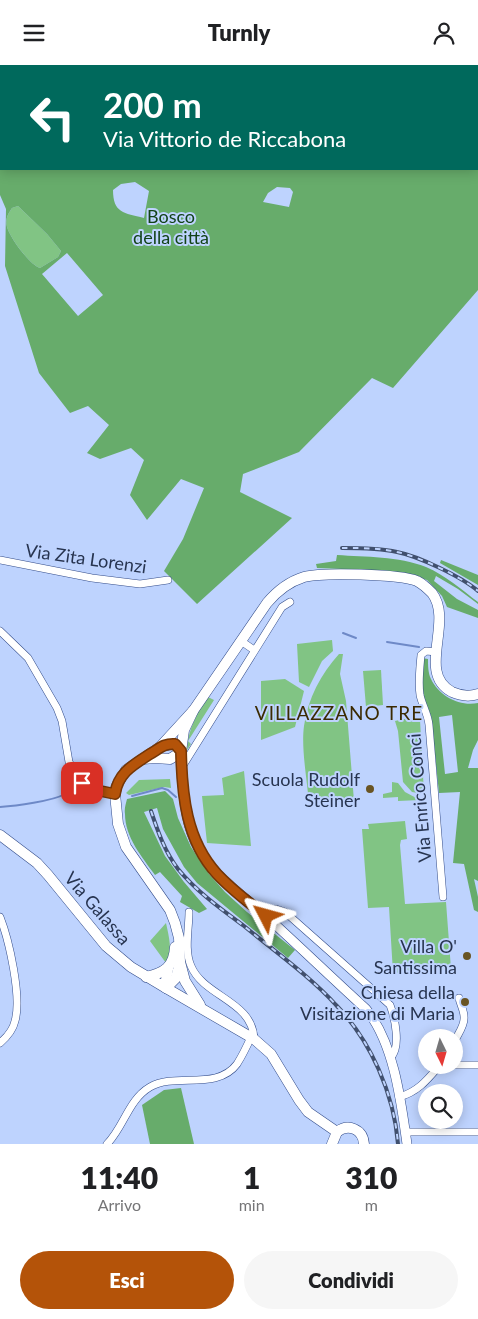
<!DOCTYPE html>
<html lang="it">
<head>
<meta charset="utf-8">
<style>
  body { margin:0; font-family:Lato,sans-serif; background:#f6f6f6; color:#202124; height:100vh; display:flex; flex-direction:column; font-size:19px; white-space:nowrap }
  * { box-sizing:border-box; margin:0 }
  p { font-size:16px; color:#757577 }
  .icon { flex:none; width:28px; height:28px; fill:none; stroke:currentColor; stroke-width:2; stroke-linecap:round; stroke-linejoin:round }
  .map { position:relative; height:1079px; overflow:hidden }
  .panel { display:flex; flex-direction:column; background:#fff; flex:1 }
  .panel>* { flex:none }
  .top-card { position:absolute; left:0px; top:0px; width:479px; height:105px; box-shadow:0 2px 12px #0003; background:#00695c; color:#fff; overflow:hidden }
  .needle { width:32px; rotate:175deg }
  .buttons { position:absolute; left:418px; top:964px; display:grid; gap:10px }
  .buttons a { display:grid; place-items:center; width:45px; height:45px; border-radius:50%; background:#fff; box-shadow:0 2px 12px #0003; font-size:25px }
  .pin { position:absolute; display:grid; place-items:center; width:42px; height:42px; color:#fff; margin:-21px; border-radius:10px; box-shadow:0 2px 8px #0006 }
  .me { position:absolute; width:55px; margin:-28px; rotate:309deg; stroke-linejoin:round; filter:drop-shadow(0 0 4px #0008) }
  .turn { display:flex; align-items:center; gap:18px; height:105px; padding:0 20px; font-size:22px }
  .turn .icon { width:65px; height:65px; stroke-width:2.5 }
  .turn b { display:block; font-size:35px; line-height:42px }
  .eta { display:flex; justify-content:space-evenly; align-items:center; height:85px; text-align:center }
  .eta b { font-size:30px; font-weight:800; line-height:35px }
  .button { display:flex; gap:10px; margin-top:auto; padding:10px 20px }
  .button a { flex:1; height:58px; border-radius:30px; background:#b45309; color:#fff; font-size:20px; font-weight:800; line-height:58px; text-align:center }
  .button a+a { background:#f6f6f6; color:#202124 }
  header { display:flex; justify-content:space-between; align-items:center; height:65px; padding:0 20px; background:#fff; font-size:22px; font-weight:800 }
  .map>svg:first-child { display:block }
  .green { fill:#81c484 }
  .forest { fill:#67ac6b; fill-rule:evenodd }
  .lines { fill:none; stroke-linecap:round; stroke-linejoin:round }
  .stream { stroke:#6e89c7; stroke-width:2 }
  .minor-casing { stroke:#334c8a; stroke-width:8 }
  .tertiary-casing { stroke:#334c8a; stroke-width:10 }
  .secondary-casing { stroke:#334c8a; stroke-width:11 }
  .primary-casing { stroke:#334c8a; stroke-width:11 }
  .minor { stroke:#fff; stroke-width:7 }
  .tertiary { stroke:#fff; stroke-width:9 }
  .secondary { stroke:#fff; stroke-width:10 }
  .primary { stroke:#fff; stroke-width:10 }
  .rail-casing { stroke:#41506e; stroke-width:4 }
  .rail { stroke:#bed3fe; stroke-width:2; stroke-dasharray:5.5; stroke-linecap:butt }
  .route-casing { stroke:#753606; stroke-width:12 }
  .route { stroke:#b45309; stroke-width:9 }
  .poi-dot { fill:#695423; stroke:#bed3fe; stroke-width:2 }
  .labels { text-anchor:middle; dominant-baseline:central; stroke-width:4; stroke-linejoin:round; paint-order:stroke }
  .park-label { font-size:18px; fill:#114217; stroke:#bed3fe }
  .street-label { font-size:18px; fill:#273450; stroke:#bed3fe }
  .poi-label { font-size:18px; fill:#273450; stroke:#bed3fe; text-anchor:end }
  .neighbourhood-label { font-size:19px; letter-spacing:1px; fill:#3b2a01; stroke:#bed3fe }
</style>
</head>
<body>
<header><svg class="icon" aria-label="menu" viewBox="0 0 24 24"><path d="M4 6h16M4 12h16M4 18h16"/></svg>Turnly<svg class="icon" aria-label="person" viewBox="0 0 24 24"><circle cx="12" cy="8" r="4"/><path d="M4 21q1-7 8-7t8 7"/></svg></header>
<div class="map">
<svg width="478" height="1079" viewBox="0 0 478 1079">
  <rect width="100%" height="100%" fill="#bed3fe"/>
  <g class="green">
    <path d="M 18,141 L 47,169 L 61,186 L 58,192 L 40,203 C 30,200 10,173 7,162 C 5,154 8,149 12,143 Z"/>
    <polygon points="332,575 333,586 322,596 309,622 299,617 297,579"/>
    <path d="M 339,589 L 343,589 L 340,609 L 346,636 L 354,736 L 309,738 C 307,715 301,682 304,661 C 308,633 321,609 339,589 Z"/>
    <polygon points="381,605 383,640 366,642 363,606"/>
    <polygon points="285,614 304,626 295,662 261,675 261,616"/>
    <path d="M 208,632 L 214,635 L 188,676 L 191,679 L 187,685 C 188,664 197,648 208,632 Z"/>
    <polygon points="404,654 420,655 424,729 412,727 403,717 398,666 395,656"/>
    <polygon points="244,706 251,781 207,778 202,731 224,730 222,713"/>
    <polygon points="170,714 171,723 164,722 129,730 126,728 139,715"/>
    <polygon points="392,717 398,718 405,727 420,735 398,736 398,732 383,733 383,729 392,727"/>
    <polygon points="405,756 407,774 401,775 400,780 405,839 446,837 451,904 393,908 389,842 368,843 362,764 369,764 368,759"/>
    <path d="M 166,858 C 169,872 173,886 166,898 L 150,876 Z"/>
  </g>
  <g class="forest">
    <path d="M 0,0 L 40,1 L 1,1 L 1,104 L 478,104 L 478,1 L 342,0 L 478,0 L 478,225 L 393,323 L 372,313 L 299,387 L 243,409 L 240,427 L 292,453 L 197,539 L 164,506 L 183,474 L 204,423 L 181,414 L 147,455 L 130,430 L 144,395 L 131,383 L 100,394 L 87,388 L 109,360 L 88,341 L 70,348 L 39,308 L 5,201 L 6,144 L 0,130 ZM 135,117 L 149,126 L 144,153 C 124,148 113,148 113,125 L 121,119 ZM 277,122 L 290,123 L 293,127 L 289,142 L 263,137 L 268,128 ZM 18,141 L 47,169 L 61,186 L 58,192 L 40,203 C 30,200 10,173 7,162 C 5,154 8,149 12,143 ZM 67,188 L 103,230 L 78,251 L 42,209 Z"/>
    <polygon points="44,0 326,0 326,1 42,1"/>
    <path d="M 337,490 C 366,492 398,491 426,502 C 445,510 462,525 478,537 L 478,539 L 458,524 L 436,511 L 434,516 L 457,534 L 478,545 L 478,553 L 447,542 L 442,531 L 427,515 L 391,506 L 317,503 L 316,499 L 336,496 Z"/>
    <polygon points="441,495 478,510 478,520 440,498"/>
    <path d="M 422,593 L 428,594 C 428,600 428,608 431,614 C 439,631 460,642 478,638 L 478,675 L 473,685 L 468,703 L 478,703 L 478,816 L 474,814 L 478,832 L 478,847 L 474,845 L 464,799 L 453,798 L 460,727 L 439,728 L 431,651 L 423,633 ZM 452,650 L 458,707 L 445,709 L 439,652 Z"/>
    <path d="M 165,726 L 173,734 L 178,753 L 191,782 L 209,809 L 225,827 L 247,847 L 295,885 L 288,893 L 197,818 L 184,802 L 163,764 L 157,743 L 144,747 L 165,791 L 184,817 L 207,844 L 199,848 L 180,837 L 182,831 L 160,807 L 155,810 C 142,792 125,772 125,749 C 124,744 126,738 127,734 Z"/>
    <polygon points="181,1023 194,1079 150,1079 142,1040 164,1025"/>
  </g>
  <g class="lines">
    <g class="stream">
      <polyline points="343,568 356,573"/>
      <polyline points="387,577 419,582"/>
      <polyline points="132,731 162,723 168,725 176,732"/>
      <path d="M 0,742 C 15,741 53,736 65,729 C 69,726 69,722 70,718 L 72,716 L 78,718"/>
    </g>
    <g class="minor-casing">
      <g id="minor">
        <polyline points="0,495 92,513 140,519 168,515"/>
        <polyline points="0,566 28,593 57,643 62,656 69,697 82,718 91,724 115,729"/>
        <polyline points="241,576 254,585"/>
        <path d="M 437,587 L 426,586 L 421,590 C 420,602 418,617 420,630 C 422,640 428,649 429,660 L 443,832"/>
        <polyline points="182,702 282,542 290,537"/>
        <path d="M 189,847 C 189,864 184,885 191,901 C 204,932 253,936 254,974"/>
        <path d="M 266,851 L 276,844 L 285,847 L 390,940 C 395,953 401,982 391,992"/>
        <path d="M 0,852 C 9,875 22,932 15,956 C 13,965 7,972 0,978"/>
        <path d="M 454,978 C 457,970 464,962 464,954 C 465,947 460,939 459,933"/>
        <polyline points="454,1000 478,1000"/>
        <path d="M 399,1032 C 418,1027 428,1014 440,1000"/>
        <polyline points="405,1067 478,1067"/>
        <path d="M 107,1079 C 124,1062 128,1035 150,1022 C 176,1007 217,1026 237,999 C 242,991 247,981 251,972"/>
      </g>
    </g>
    <g class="tertiary-casing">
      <path id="tertiary" d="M 160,682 L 175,679 L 181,687 C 182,716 183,750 195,777 C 211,810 242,829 268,853 C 301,883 333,914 366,944 C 394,978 401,1036 407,1079"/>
    </g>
    <g class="secondary-casing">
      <g id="secondary">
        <polyline points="180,897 185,916 200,940"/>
        <polyline points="168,904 166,915 166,923 254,974 271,989 299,1035 308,1047 337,1067"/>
        <path d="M 332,1079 L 337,1067 C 348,1058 363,1064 364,1079"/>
      </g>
    </g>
    <g class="primary-casing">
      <g id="primary">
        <path d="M 143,694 L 155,693 L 170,694 L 181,687 L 184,665 L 193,646 L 267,538 C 277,526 288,517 304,512 C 322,507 400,509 417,516 C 423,519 428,524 432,528 C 454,557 416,608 452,627 C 461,631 469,632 478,629"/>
        <polyline points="0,770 37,798 48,810 106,881 131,902 166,923 176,913 180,897 179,873 175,858 170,845 126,782 118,759 115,729 117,720 126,705 160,682 193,646"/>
        <path d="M 146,912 C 164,908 174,902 175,882"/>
      </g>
    </g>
    <use href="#minor" class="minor"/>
    <use href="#tertiary" class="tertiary"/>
    <use href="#secondary" class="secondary"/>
    <use href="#primary" class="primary"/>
    <g class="rail-casing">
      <g id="rail">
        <path d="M 342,483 C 360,483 379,483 397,487 C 418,491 462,512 478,526"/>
        <path d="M 151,746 C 158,767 165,787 178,804 C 197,827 221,844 244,861 C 273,885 311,912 336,940 C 371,976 394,1029 398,1079"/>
      </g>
    </g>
    <use href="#rail" class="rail"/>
  </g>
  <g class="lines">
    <g class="route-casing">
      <path id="route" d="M 82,718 L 91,724 L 115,729 C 118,708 133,700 150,689 C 159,684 164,678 175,679 L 181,686 C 182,730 186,775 217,809 C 231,824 249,838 266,851"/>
    </g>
    <use href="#route" class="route"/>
  </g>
  <g class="poi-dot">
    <circle cx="370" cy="724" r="5"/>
    <circle cx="467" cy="891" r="5"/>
    <circle cx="465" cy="937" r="5"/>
  </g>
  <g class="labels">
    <g class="park-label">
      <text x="171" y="151">Bosco<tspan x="171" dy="21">della città</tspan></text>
    </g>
    <g class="street-label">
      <text transform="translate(86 493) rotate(8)">Via Zita Lorenzi</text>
      <text transform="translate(419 733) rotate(-95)">Via Enrico Conci</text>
      <text transform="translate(98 843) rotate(49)">Via Galassa</text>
    </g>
    <g class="poi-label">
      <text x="360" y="714">Scuola Rudolf<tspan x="360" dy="21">Steiner</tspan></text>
      <text x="457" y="881">Villa O'<tspan x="457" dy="21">Santissima</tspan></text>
      <text x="455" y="927">Chiesa della<tspan x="455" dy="21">Visitazione di Maria</tspan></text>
    </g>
    <g class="neighbourhood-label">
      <text x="339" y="647">VILLAZZANO TRE</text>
    </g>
  </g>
</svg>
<div class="buttons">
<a><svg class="needle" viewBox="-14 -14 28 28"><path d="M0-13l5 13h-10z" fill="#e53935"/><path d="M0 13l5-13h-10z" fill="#757577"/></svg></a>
<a><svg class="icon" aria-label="search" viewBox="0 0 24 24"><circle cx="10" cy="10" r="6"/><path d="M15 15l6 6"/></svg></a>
</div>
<div class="pin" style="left:82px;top:718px;background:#d93025"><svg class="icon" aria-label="arrive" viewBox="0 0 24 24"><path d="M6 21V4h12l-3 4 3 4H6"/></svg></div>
<svg class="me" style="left:266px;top:851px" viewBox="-20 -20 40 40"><path d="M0-17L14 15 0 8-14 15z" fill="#b45309" stroke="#fff" stroke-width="4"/></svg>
<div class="top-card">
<div class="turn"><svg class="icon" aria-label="left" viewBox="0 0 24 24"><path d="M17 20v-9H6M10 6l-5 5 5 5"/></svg><div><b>200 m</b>Via Vittorio de Riccabona</div></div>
</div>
</div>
<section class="panel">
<div class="eta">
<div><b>11:40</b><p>Arrivo</p></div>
<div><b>1</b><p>min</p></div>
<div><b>310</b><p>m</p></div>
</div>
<div class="button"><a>Esci</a><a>Condividi</a></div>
</section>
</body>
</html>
